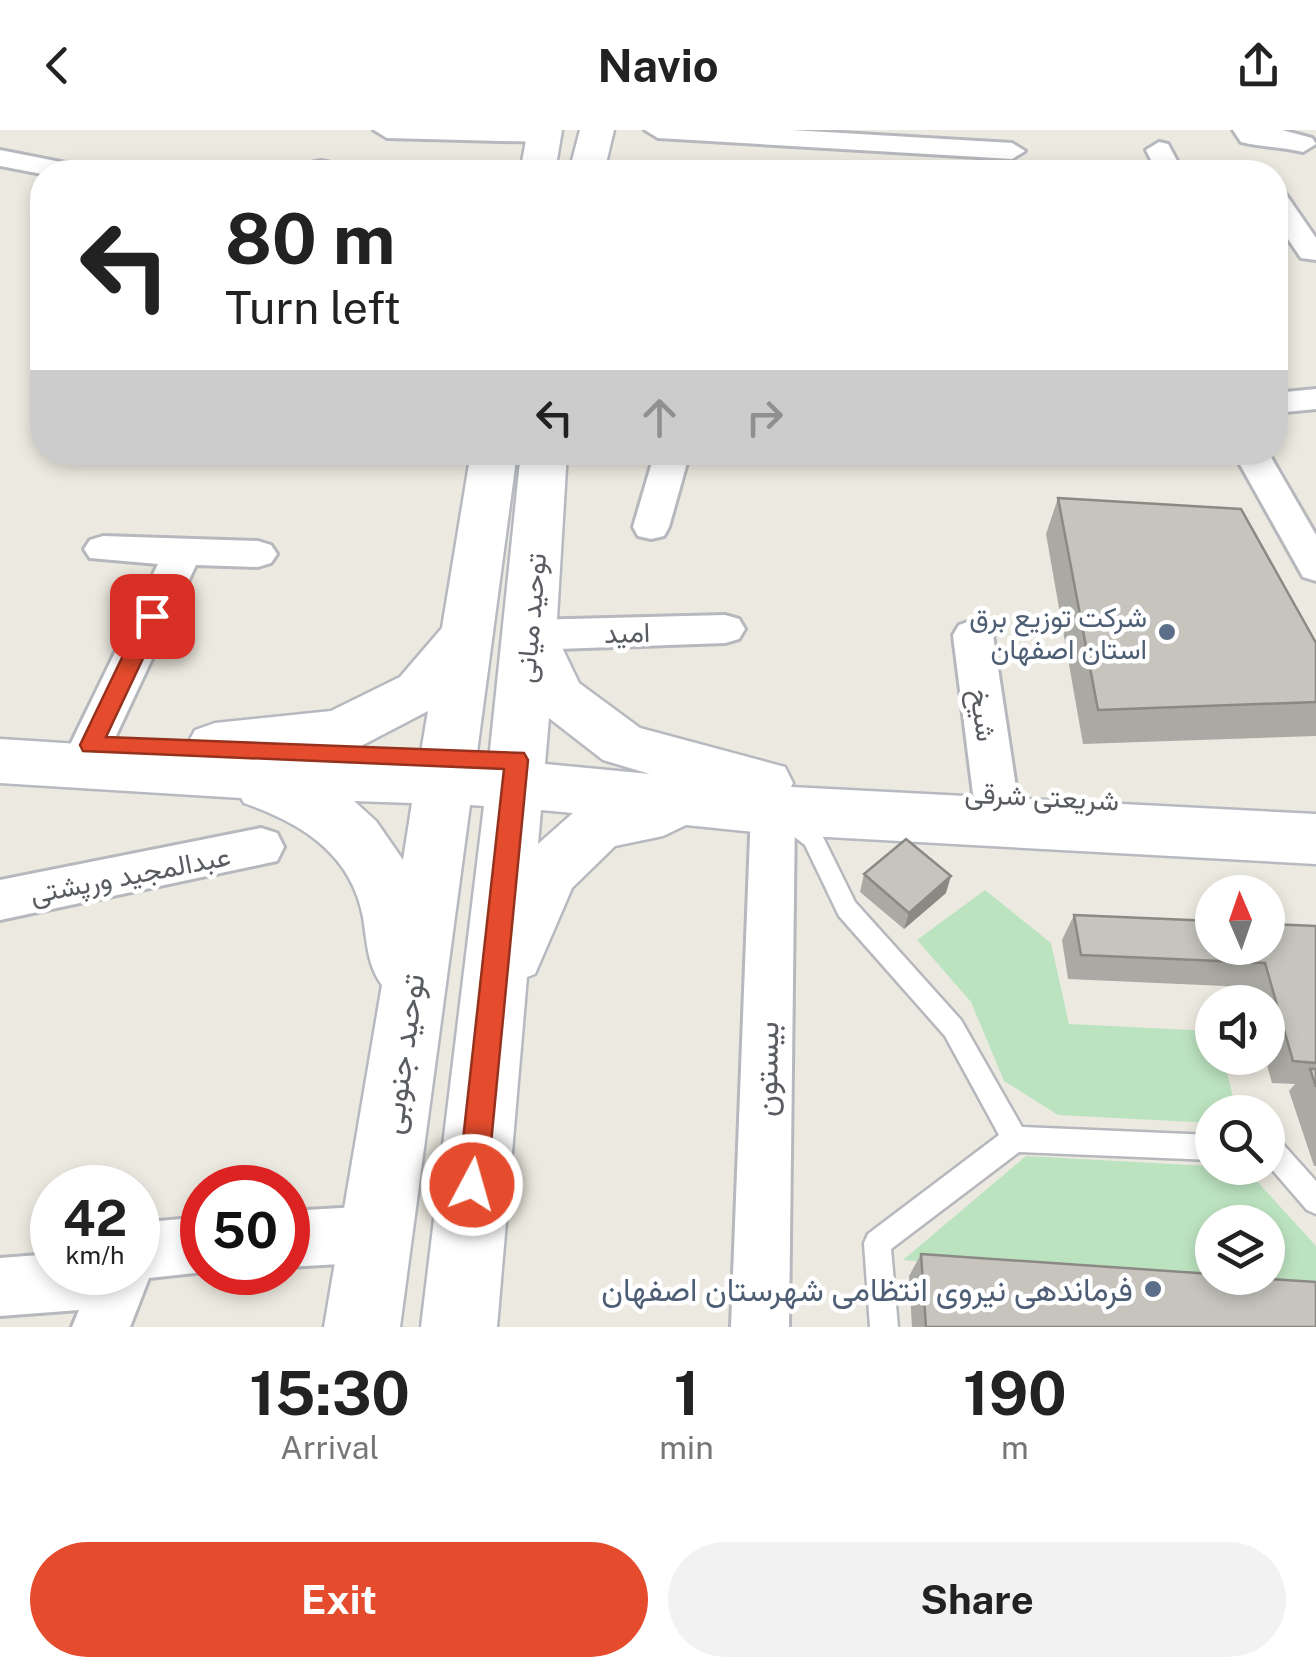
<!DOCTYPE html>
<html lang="en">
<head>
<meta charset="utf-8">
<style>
  body { margin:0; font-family:"Public Sans",Vazirmatn,sans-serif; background:#f2f2f2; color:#222; height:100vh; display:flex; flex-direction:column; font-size:38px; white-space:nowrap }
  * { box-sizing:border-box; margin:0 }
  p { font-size:32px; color:#767676 }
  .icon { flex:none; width:55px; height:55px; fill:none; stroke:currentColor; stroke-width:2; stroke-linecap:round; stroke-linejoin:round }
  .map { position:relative; height:1197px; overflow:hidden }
  .details { display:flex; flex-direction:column; background:#fff; flex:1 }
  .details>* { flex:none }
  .guide { position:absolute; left:30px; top:30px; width:1258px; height:305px; border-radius:40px; box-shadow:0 5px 15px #0003; background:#fff; color:#222; overflow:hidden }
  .needle { width:65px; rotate:358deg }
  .controls { position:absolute; left:1195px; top:745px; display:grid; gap:20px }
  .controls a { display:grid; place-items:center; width:90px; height:90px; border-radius:50%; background:#fff; box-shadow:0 5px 15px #0003; font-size:50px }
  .speed { position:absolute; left:30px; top:1035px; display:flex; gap:20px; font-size:50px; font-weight:700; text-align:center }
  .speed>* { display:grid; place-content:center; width:130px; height:130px; border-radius:50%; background:#fff; box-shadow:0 5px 15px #0003; line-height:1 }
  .speed small { font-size:25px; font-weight:400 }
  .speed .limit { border:15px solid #d22; background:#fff; color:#111 }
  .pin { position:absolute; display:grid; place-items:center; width:85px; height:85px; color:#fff; margin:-42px; border-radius:20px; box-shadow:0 5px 15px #0006 }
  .me { position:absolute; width:110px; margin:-55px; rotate:6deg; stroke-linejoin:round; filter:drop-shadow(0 0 8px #0008) }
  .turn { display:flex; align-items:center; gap:35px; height:210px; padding:0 30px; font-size:45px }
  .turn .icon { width:130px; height:130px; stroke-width:2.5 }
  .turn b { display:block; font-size:70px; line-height:85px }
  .lanes { display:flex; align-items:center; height:95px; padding:0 30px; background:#0003; justify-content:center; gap:50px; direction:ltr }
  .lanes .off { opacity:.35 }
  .eta { display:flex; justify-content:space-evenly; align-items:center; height:170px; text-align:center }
  .eta b { font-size:60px; font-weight:700; line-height:70px }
  .primary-button { display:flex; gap:20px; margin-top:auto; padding:20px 30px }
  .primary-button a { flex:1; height:115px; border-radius:60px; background:#e54c2d; color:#fff; font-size:40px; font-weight:700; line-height:115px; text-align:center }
  .primary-button a+a { background:#f2f2f2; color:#222 }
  header { display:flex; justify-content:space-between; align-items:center; height:130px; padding:0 30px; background:#fff; font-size:45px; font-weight:700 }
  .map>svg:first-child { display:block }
  .green { fill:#bce3c0; fill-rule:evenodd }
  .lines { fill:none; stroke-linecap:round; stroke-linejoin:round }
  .lane-casing { stroke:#b6b8bd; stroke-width:5 }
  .street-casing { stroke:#b6b8bd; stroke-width:6 }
  .secondary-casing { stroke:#b6b9bf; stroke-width:5 }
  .lane { fill:#fff; fill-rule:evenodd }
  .street { fill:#fff; fill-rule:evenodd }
  .secondary { fill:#fff; fill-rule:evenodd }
  .wall { fill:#aaa9a3 }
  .shaded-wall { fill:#8b8984 }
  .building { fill:#c6c4bd; stroke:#8b8984; stroke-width:2.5 }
  .route { fill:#e54c2d; stroke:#95311d; stroke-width:2.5 }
  .service-dot { fill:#5c6f8a; stroke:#fff; stroke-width:4 }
  .labels { text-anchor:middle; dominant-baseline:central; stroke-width:9; stroke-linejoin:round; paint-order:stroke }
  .service-label { font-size:28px; fill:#4e5e75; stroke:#fff; text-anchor:end }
  .street-label { font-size:28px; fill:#595c61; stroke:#fff }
  .near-street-label { font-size:32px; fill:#595c61; stroke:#fff }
  .near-service-label { font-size:32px; fill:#4e5e75; stroke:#fff; text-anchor:end }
</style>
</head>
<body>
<header><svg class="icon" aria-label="back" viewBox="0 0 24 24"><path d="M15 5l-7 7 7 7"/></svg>Navio<svg class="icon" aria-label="share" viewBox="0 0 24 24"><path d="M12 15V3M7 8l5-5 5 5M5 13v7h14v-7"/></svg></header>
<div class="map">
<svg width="1316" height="1197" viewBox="0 0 1316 1197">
  <rect width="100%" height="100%" fill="#eceae0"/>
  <g class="green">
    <polygon points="985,760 1051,813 1069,894 1212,901 1212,928 1223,928 1237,982 1212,982 1212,993 1058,985 1004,951 971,872 917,810"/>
    <path d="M 1026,1026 L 1245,1038 L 1316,1116 L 1316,1162 L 903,1130 ZM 1212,1092 L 1268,1092 L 1268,1148 L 1212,1148 Z"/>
  </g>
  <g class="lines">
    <g class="lane-casing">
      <g id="lane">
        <polygon points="787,681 821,703 855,772 961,890 1022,997 1212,1005 1212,1030 1019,1022 891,1119 898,1197 870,1197 864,1113 868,1104 999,1005 945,906 839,786 805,715 780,696 776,690 780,684"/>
        <polygon points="1272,1008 1281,1012 1316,1051 1316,1084 1307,1080 1268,1035 1268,1009"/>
      </g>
    </g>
    <g class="street-casing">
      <g id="street">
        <polygon points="374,0 554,0 557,4 544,12 387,8"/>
        <polygon points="645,0 791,0 1012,13 1025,21 1012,29 658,8"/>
        <path d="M 1233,0 L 1282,0 L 1312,8 L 1316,14 L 1303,22 C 1282,17 1261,17 1241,12 Z"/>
        <polygon points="1159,12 1168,14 1183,42 1157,42 1146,20"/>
        <polygon points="0,20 81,36 85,42 42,44 0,36"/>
        <polygon points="321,31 331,33 332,42 306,42 311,33"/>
        <polygon points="1275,61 1285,63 1316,108 1316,130 1301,128 1275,90"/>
        <polygon points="1316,259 1316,279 1275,283 1275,263"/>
        <polygon points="655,322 690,322 669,397 664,406 651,409 638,406 633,397"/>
        <polygon points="1233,322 1268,322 1316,405 1316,451 1303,447"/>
        <polygon points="103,406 258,411 271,415 277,424 271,433 258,437 196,435 106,627 91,632 76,627 70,615 158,434 90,428 84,419 90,410"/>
        <polygon points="725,485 739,489 745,499 739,509 725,513 530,520 516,515 510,505 516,495 530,490"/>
        <polygon points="973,490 987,495 993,505 1017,664 1011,677 995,682 979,677 973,664 953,505 959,495"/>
        <polygon points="768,636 784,641 795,680 789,1197 731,1197 751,680 746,654 752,641"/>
        <polygon points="261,698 277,703 284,717 277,731 0,790 0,750"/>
        <polygon points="376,1076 396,1084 404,1104 396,1124 376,1132 288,1137 288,1081"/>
        <polygon points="202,1087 204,1142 149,1148 130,1197 72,1197 79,1180 0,1186 0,1128 52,1124 52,1142 138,1142 138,1093"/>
      </g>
    </g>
    <g class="secondary-casing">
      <g id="secondary">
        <polygon points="528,0 562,0 555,42 520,42"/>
        <polygon points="580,0 614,0 604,42 569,42"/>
        <path d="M 471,322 L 517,322 L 476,630 L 489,630 L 521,322 L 567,322 L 556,505 L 579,553 L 640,598 L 785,637 L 793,653 L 791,657 L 1316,684 L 1316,734 L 773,704 L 686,695 L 663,706 L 615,716 L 572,758 L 535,844 L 527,847 L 497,1197 L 421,1197 L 484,676 L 470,675 L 400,1197 L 324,1197 L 382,855 C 367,835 367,811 363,787 C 351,723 301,693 244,673 L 241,668 L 0,653 L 0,609 L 190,621 L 187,615 L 195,600 L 215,593 L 331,581 L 400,547 L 442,498 ZM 428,581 L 420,628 L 326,625 L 359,617 ZM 549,588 L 603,630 L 650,644 L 545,634 ZM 354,671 L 412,673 L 403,730 L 376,691 ZM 541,680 L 573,683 L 538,714 Z"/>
      </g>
    </g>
    <use href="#lane" class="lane"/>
    <use href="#street" class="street"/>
    <use href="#secondary" class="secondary"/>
  </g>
  <g class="wall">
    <polygon points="1058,368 1316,513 1316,606 1083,614 1046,404"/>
    <polygon points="864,744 946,763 904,799 860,762"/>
    <polygon points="1074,785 1316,796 1316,1036 1314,1036 1289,961 1295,954 1272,953 1265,928 1268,928 1268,872 1251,872 1247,857 1068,849 1062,810"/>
    <polygon points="921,1124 1316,1197 912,1197 909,1146"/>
  </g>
  <polygon class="shaded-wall" points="951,746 946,763 904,799 909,783"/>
  <g class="building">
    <polygon points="1058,368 1241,379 1316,513 1316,572 1098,580"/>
    <polygon points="906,709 951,746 909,783 864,744"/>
    <polygon points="1074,785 1212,791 1212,818 1268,818 1268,794 1316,796 1316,933 1293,931 1265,833 1081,825"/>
    <polygon points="1310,939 1316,939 1316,957"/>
    <polygon points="921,1124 1212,1144 1212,1148 1256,1148 1316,1152 1316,1197 926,1197"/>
  </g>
  <polygon class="route" points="152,478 163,486 106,607 524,623 528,630 487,1055 483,1065 472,1070 462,1065 458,1055 504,639 83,621 80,615 142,486"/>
  <g class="service-dot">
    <circle cx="1167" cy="502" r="10"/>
    <circle cx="1153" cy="1159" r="10"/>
  </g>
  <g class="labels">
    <g class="service-label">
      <text x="1147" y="486">شرکت توزیع برق<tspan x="1147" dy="32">استان اصفهان</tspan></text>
    </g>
    <g class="street-label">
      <text transform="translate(530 488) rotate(-85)">توحید میانی</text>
      <text transform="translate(627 502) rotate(-2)">امید</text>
      <text transform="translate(984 585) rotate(82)">شیخ</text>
      <text transform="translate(1042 666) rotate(3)">شریعتی شرقی</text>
      <text transform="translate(130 744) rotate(-11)">عبدالمجید ورپشتی</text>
    </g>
    <g class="near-street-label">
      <text transform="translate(402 924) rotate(-82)">توحید جنوبی</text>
      <text transform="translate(766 939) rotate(-89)">بیستون</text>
    </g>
    <g class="near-service-label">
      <text x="1133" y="1159">فرماندهی نیروی انتظامی شهرستان اصفهان</text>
    </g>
  </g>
</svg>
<div class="controls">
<a><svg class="needle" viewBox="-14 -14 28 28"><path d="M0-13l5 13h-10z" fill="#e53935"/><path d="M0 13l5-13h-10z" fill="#767676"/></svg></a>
<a><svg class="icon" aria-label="sound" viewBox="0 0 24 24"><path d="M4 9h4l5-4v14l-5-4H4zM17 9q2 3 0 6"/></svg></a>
<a><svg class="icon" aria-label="search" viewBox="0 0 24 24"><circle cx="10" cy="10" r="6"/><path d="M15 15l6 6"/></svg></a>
<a><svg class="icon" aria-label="layers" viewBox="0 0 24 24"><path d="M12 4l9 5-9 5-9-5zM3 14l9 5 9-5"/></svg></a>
</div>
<div class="speed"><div>42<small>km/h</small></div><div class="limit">50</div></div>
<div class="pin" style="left:152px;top:486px;background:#d93025"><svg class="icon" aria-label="arrive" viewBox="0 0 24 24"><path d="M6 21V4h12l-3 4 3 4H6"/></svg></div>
<svg class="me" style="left:472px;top:1055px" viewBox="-20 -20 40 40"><circle r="17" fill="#e54c2d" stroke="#fff" stroke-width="3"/><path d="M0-11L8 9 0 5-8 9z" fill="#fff"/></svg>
<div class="guide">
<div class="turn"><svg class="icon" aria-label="left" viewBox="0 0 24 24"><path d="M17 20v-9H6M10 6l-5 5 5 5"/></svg><div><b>80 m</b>Turn left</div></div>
<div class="lanes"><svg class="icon" aria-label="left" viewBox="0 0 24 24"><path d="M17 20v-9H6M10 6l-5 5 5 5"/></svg><svg class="icon off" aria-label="ahead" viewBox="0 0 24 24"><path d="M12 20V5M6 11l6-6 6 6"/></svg><svg class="icon off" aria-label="right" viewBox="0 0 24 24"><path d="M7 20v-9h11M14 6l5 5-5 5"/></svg></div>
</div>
</div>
<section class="details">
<div class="eta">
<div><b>15:30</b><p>Arrival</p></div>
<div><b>1</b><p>min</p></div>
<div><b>190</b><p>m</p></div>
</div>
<div class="primary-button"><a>Exit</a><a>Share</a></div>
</section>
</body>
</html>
